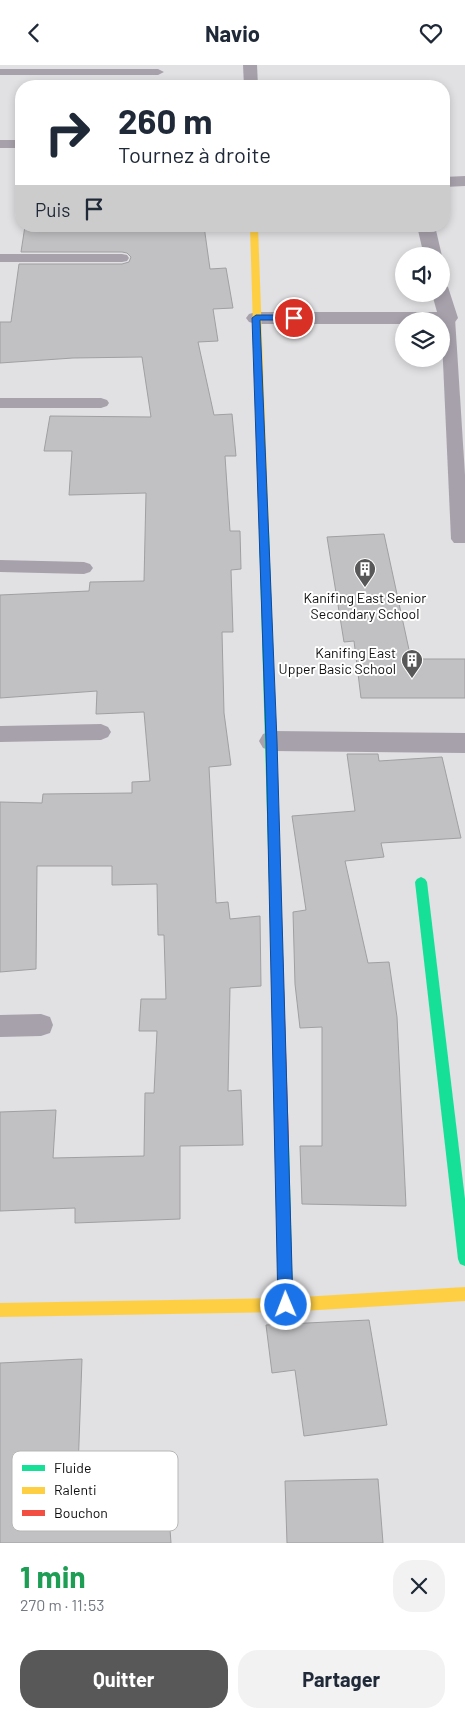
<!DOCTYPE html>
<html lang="fr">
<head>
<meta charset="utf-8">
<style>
  body { margin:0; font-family:Barlow,sans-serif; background:#f2f2f3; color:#1f2937; height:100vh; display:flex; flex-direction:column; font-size:19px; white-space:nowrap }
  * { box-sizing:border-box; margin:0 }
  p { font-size:16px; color:#747a83 }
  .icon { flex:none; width:28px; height:28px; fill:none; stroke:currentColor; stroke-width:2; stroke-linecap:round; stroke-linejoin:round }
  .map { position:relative; height:1478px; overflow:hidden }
  .sheet { display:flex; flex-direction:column; background:#fff; flex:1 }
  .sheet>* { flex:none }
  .guide { position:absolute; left:15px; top:15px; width:435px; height:152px; border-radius:20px; box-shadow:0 2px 8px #0003; background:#fff; color:#1f2937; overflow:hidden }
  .controls { position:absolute; left:395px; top:182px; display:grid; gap:10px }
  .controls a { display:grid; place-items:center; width:55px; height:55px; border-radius:50%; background:#fff; box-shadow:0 2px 8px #0003; font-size:25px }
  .pin { position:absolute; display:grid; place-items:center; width:42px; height:42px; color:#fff; margin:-21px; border:2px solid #fff; border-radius:50%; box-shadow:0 1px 5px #0007 }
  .me { position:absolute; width:55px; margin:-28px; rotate:359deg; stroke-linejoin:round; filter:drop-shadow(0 0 4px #0008) }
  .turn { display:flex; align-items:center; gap:18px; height:105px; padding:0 20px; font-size:22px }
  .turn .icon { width:65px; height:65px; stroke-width:2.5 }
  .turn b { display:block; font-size:35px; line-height:42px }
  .then { display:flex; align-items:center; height:48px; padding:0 20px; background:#0003; gap:10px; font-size:19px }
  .round { display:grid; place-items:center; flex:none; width:52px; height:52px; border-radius:20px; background:#f2f2f3 }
  .summary { display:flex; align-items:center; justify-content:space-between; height:85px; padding:0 20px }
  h1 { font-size:30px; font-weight:700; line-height:38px; color:#1e9e55 }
  .button { display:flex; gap:10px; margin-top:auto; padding:10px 20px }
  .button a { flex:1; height:58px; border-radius:20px; background:#585859; color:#fff; font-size:20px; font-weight:700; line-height:58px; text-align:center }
  .button a+a { background:#f2f2f3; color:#1f2937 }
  header { display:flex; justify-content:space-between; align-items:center; height:65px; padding:0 20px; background:#fff; font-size:22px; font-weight:700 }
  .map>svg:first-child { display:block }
  .building { fill:#c1c0c2; stroke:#a09fa1 }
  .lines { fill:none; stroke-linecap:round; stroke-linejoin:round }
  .lane { fill:#a7a1ac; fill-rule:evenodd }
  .street { fill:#a7a1ac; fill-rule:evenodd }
  .fast { fill:#16e098; fill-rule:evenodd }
  .slow { fill:#ffcf43; fill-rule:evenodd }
  .jam { fill:#f24e42; fill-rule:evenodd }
  .route { fill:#1a73e8; stroke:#114b97 }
  .labels { text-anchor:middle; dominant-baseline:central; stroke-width:4; stroke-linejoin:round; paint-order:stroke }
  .poi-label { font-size:14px; fill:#0f0e0f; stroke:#fff }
  .key { fill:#fff; stroke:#b7b7b7; stroke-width:1 }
  .key-label { font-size:14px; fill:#0f0e0f }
</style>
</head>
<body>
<header><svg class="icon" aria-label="back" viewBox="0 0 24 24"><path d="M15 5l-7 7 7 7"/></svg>Navio<svg class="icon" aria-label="heart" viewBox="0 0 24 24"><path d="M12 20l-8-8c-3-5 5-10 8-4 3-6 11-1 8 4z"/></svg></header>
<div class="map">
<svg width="465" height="1478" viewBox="0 0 465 1478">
  <rect width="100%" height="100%" fill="#e1e0e2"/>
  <g class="building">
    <polygon points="25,161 204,161 210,204 226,203 233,243 213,244 218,276 198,277 214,350 232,349 236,391 225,391 230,466 240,466 241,504 231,505 233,567 222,567 224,648 231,700 209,702 216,838 228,837 230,854 260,851 261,921 230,923 228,1026 241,1025 243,1080 180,1081 180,1154 75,1158 75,1143 0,1146 0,1047 56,1045 53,1093 144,1091 145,1028 154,1028 157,966 139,966 141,934 166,934 164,870 158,870 157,819 112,820 112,801 37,801 36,904 0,907 0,737 42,738 43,729 132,728 132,717 150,716 144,647 96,649 97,626 0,633 0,530 89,526 90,517 144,516 146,428 69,430 72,386 44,386 50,351 151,352 142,292 73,293 0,298 0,257 11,257 19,199 122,199 129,197 131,192 127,188 122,187 21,187"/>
    <polygon points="384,469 411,594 465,594 465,633 361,633 354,576 344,577 327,472"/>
    <polygon points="347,689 378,689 379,696 442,692 461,773 381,778 384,792 345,796 368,898 389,897 397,952 406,1141 302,1139 300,1081 322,1081 322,962 300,963 295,919 293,847 306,845 292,751 355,746"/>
    <polygon points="369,1255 387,1360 304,1371 295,1305 272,1308 266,1260"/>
    <polygon points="82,1294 77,1433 167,1423 171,1478 0,1478 0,1298"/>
    <polygon points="378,1414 383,1478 287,1478 285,1416"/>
  </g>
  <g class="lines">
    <g class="lane">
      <polygon points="0,4 158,4 164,7 158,10 0,10"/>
      <rect x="0" y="75" width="21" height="8"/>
      <polygon points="0,189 122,189 127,190 129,193 127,196 122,197 0,197"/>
      <polygon points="448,249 453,250 455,253 465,410 465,478 454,478 451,474 441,253 443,250"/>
      <polygon points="0,333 101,333 107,335 109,338 107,341 101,343 0,343"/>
      <polygon points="0,495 84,497 90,499 93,503 90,507 84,509 0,507"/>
      <polygon points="101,659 108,662 111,667 108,672 101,675 0,677 0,661"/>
      <polygon points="41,949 50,952 53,960 50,968 41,971 0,972 0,950"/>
    </g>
    <g class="street">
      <polygon points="243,0 257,0 258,21 244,21"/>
      <polygon points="465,111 465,121 444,122 444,112"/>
      <polygon points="417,161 435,161 442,191 441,192 424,191"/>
      <polygon points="441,220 448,222 458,253 455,257 441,259 441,256 404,256 404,259 256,259 249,257 246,253 249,249 256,247 437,247 432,229 441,229"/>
      <polygon points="272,666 465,668 465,688 272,686 263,683 259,676 263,669"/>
    </g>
    <g class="fast">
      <polygon points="264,463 269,466 283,891 281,895 277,896 273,895 271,891 259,466"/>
      <polygon points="421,812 425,814 427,817 465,1134 465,1201 460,1199 458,1194 415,817 417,814"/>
      <polygon points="282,1073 287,1074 289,1079 293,1240 291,1245 286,1247 281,1245 279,1240 275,1079 277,1074"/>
    </g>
    <g class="slow">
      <polygon points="250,161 258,161 269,466 264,469 259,466"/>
      <polygon points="465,1222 465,1236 286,1247 0,1252 0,1238 286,1233"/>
    </g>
    <polygon class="jam" points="277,886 281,887 283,891 289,1079 287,1084 282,1085 277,1084 275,1079 271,891 273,887"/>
  </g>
  <polygon class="route" points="294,250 297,251 297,255 260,255 277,676 293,1240 291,1246 286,1248 280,1246 278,1240 266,676 252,253 256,250"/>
  <defs>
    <g id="building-pin" transform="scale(1.125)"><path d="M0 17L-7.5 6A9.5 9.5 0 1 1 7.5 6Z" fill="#585859" stroke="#fff"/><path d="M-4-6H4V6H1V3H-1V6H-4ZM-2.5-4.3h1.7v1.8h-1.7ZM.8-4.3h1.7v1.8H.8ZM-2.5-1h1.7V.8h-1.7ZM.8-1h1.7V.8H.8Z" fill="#fff"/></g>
  </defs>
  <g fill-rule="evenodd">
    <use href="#building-pin" x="365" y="504"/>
    <use href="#building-pin" x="412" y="595"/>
  </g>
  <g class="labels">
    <g class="poi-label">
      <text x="365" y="532">Kanifing East Senior<tspan x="365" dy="16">Secondary School</tspan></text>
      <text x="396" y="587" text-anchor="end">Kanifing East<tspan x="396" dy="16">Upper Basic School</tspan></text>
    </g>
  </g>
  <rect x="12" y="1386" width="166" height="80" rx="8" class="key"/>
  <rect x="22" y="1400" width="23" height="6" fill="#16e098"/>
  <rect x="22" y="1422" width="23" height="7" fill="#ffcf43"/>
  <rect x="22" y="1445" width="23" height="6" fill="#f24e42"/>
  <g class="key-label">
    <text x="54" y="1408">Fluide</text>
    <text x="54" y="1430">Ralenti</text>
    <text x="54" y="1453">Bouchon</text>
  </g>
</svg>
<div class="controls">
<a><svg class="icon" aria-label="sound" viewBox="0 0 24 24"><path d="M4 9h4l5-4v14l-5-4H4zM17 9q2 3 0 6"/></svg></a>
<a><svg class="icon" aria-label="layers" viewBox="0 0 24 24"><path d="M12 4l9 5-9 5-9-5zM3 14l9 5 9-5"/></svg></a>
</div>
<div class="pin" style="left:294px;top:253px;background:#d93025"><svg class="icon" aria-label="arrive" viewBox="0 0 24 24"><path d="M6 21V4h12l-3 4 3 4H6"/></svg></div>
<svg class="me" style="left:286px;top:1240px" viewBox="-20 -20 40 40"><circle r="17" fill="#1a73e8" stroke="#fff" stroke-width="3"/><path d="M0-11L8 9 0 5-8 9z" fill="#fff"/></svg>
<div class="guide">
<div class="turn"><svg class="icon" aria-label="right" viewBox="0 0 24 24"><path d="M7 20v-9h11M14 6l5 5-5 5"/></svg><div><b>260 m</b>Tournez à droite</div></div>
<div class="then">Puis<svg class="icon" aria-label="arrive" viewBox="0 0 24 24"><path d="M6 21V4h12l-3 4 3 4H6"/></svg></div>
</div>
</div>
<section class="sheet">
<div class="summary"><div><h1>1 min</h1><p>270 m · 11:53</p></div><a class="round"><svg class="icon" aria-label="close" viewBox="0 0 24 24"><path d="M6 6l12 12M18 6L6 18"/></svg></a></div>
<div class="button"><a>Quitter</a><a>Partager</a></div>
</section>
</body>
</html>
